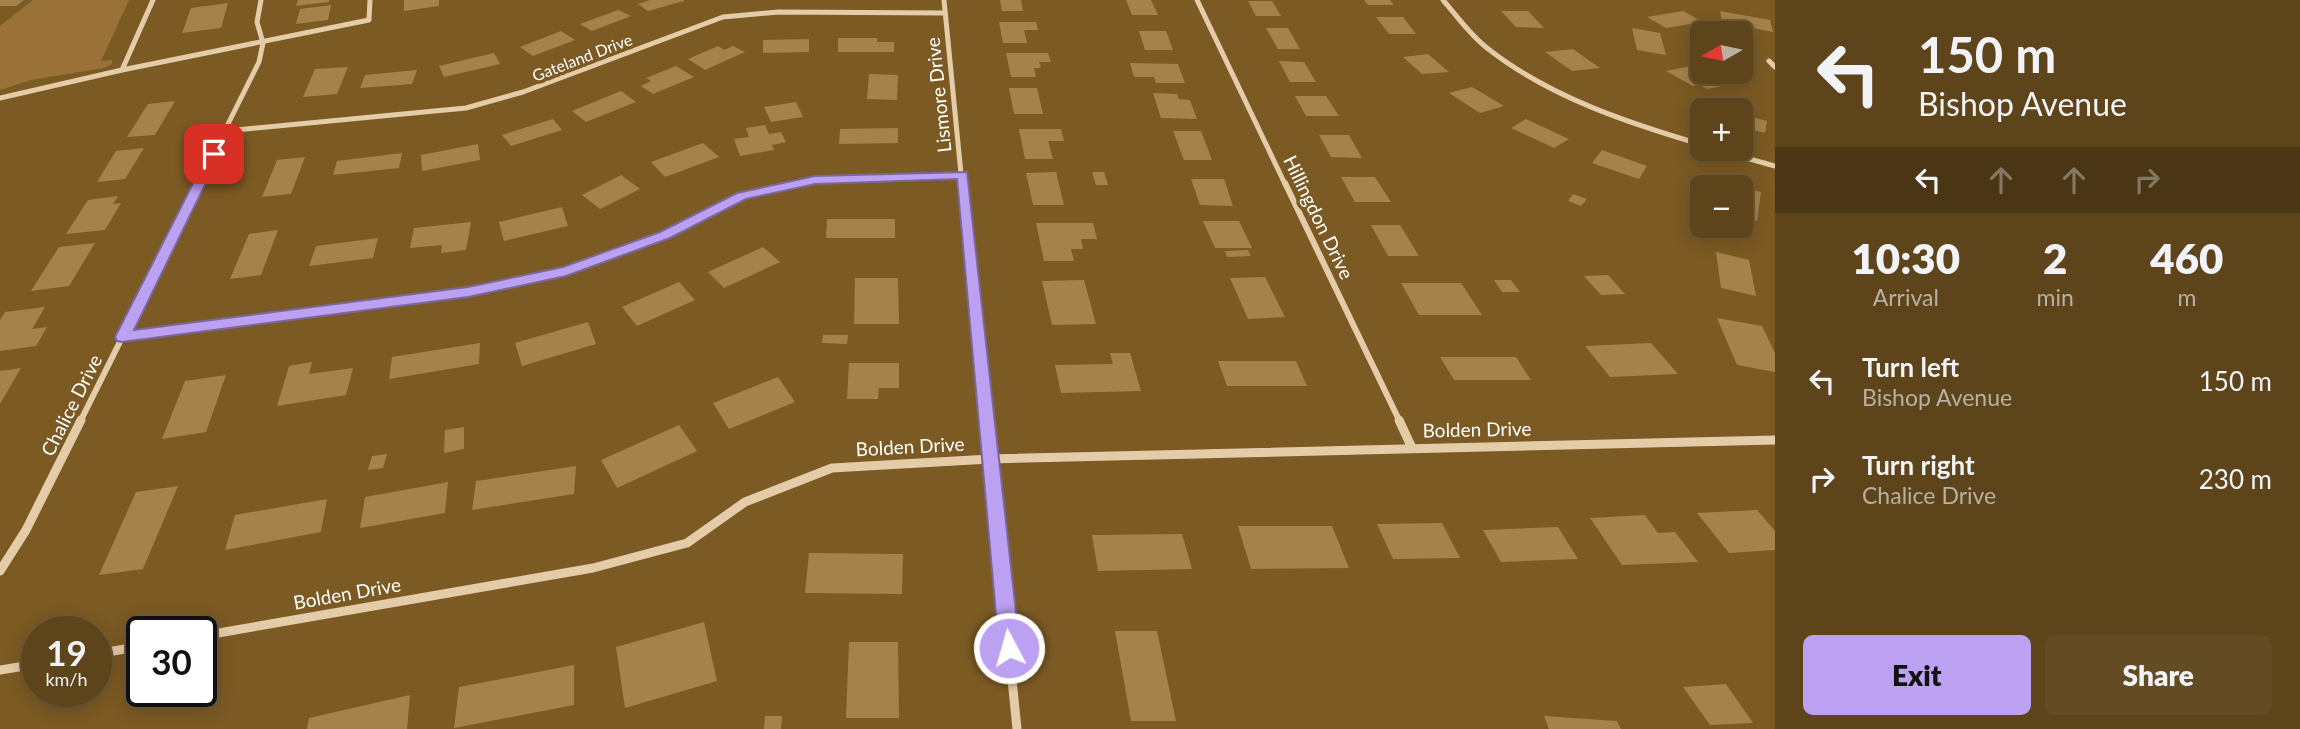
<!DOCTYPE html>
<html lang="en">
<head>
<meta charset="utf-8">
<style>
  body { margin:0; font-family:Lato,sans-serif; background:#634b23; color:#f1f3f6; height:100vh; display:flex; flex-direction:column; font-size:26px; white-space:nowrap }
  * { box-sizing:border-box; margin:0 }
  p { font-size:23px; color:#b9b0a2 }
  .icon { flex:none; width:38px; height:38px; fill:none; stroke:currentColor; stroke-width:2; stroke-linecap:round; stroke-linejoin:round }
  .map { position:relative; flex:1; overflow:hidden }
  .sheet { display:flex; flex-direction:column; background:#5d441a; width:525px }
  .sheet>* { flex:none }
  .top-card { background:#5d441a; color:#f1f3f6; overflow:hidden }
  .needle { width:46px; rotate:261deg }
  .fabs { position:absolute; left:1690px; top:21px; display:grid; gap:14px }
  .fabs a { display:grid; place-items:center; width:63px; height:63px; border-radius:10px; background:#5d441a; box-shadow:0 4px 18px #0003,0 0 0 2px #725c39; font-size:35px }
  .speed { position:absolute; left:21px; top:616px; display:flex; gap:14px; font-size:35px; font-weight:700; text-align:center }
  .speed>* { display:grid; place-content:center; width:91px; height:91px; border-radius:50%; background:#5d441a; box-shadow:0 4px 18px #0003,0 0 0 2px #725c39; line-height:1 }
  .speed small { font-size:18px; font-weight:400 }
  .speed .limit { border:4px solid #111; border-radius:10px; background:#fff; color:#111 }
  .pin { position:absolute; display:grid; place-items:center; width:60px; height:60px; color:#fff; margin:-30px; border-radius:14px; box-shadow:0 4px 10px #0006 }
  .me { position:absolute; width:77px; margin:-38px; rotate:354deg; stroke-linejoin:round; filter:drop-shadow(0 0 5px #0008) }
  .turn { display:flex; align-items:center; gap:24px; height:147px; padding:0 28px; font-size:32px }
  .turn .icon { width:91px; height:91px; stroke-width:2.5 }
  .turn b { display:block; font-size:49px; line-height:60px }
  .lanes { display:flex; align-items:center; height:66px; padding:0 28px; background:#0003; justify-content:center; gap:35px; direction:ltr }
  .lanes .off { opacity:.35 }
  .eta { display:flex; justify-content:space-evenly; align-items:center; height:119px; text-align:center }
  .eta b { font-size:42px; font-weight:800; line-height:49px }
  .cta { display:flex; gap:14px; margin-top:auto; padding:14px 28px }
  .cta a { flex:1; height:80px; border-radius:10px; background:#bca0f2; color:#111; font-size:28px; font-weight:800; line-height:80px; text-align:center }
  .cta a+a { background:#634b23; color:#f1f3f6 }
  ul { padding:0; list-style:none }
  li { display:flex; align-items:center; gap:21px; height:98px; padding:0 28px }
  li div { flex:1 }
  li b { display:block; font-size:26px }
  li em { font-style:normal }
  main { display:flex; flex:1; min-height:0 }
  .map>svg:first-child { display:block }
  .green { fill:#9a7237 }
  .building { fill:#a5824b }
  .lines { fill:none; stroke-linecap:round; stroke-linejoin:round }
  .minor-far2 { stroke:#e5cca8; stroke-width:5 }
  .minor-far1 { stroke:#e5cca8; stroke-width:6 }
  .minor { stroke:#e5cca8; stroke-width:9 }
  .route { fill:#bca0f2; stroke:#7a689d; stroke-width:2 }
  .labels { text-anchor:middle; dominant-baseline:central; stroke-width:7; stroke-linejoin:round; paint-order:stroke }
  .far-street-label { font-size:16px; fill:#fff; stroke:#7c5a23 }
  .street-label { font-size:19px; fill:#fff; stroke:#7c5a23 }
</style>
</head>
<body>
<main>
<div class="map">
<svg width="1775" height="729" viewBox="0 0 1775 729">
  <rect width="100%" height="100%" fill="#7c5a23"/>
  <polygon class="green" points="33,0 129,0 101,61 112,60 112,64 104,68 31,80 0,90 0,26"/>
  <g class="building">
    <polygon points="0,0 24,0 16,6 0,6"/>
    <polygon points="298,0 329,0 329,2 296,6"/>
    <polygon points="404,0 439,0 439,6 404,11"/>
    <polygon points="650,0 684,0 684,1 648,11 638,4"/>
    <polygon points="1000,0 1021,0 1023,11 1002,11"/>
    <polygon points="1126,0 1151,0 1158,15 1132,15"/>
    <polygon points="1364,0 1390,0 1394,5 1368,5"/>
    <polygon points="1248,1 1272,1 1281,16 1256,16"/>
    <polygon points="228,3 221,28 182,33 191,8"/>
    <polygon points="331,5 328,20 296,24 300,9"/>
    <polygon points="618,10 631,16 592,31 580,24"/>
    <polygon points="1501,11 1528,11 1544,28 1516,27"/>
    <polygon points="1683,11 1703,22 1666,28 1647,17"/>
    <polygon points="1720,11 1770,20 1773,32 1722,22"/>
    <polygon points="1376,17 1403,17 1416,34 1389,34"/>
    <polygon points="999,22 1036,22 1038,30 1024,30 1027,43 1003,43"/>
    <polygon points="1266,28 1288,28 1300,49 1278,49"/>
    <polygon points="1632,28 1660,33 1666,55 1637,50"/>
    <polygon points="561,31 575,40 533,56 520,47"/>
    <polygon points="1139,31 1166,31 1173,50 1145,50"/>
    <polygon points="838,38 877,38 877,42 894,42 894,52 838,52"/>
    <polygon points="809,39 809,52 763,53 763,40"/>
    <polygon points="718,46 724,50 733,46 745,52 705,70 688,59"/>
    <polygon points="1573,49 1600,68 1572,71 1545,52"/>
    <polygon points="494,53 500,64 444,77 439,66"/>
    <polygon points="1006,53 1048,53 1051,62 1039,62 1041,68 1034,68 1036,77 1011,77"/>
    <polygon points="1428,54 1449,72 1422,74 1403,57"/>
    <polygon points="1279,61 1304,62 1316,82 1290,82"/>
    <polygon points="1130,63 1178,64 1185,83 1156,83 1154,77 1134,77"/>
    <polygon points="676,66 694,77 653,94 641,86 651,81 646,78"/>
    <polygon points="1692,66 1703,72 1727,85 1707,89 1700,85 1693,86 1666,71"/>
    <polygon points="348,67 337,94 303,97 315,69"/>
    <polygon points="417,70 412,84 360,88 365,75"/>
    <polygon points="869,74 898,75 897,100 867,99"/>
    <polygon points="1472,87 1504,106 1480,113 1449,93"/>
    <polygon points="1009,88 1037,88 1043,114 1014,114"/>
    <polygon points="621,91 636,102 586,122 572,111"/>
    <polygon points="1153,93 1177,94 1179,99 1190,100 1197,119 1161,118"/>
    <polygon points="1295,96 1326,96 1339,116 1306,116"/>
    <polygon points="175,101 155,135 127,137 148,104"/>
    <polygon points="796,102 803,117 771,122 764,107"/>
    <polygon points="1741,114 1767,121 1765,133 1741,127"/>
    <polygon points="553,119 562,130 511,146 502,135"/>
    <polygon points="1526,119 1569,139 1554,148 1511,128"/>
    <polygon points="765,125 769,134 781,132 786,142 772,145 774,150 740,156 734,139 749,137 746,128"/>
    <polygon points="898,128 898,143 839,144 840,129"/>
    <polygon points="1019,129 1061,129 1064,141 1048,141 1053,159 1025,159"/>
    <polygon points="1173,131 1201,131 1212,160 1184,160"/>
    <polygon points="1319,135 1349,135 1362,158 1331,157"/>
    <polygon points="703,143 719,157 665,177 651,162"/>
    <polygon points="478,144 480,160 422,171 421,155"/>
    <polygon points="144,148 125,179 97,182 116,151"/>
    <polygon points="1602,150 1647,166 1639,179 1592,163"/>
    <polygon points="402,153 399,168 333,175 337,161"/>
    <polygon points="305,157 291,194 262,197 277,160"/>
    <polygon points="1056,172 1064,205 1033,205 1026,173"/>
    <polygon points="1092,172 1104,172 1108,185 1096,185"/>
    <polygon points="621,175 640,189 600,209 582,195"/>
    <polygon points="1341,177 1375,177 1391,202 1355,202"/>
    <polygon points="1191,179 1224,179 1233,206 1200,205"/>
    <polygon points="1741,187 1761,192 1757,221 1741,217"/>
    <polygon points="1573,194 1587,199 1581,206 1568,201"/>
    <polygon points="118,196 113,204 121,203 105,230 66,234 88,200"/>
    <polygon points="562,207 568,226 504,241 499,222"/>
    <polygon points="827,219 895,219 895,238 826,238"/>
    <polygon points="1203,221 1239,221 1252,248 1215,248"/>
    <polygon points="471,222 466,250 441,253 442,245 410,248 414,228"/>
    <polygon points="1036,223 1093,223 1097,239 1081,239 1083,249 1071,249 1074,261 1044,261"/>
    <polygon points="1371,225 1400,225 1419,256 1388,256"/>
    <polygon points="278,230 261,275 230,279 249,234"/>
    <polygon points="378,238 373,258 309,266 316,246"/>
    <polygon points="95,243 69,286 31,291 59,247"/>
    <polygon points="763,247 780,262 724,288 708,272"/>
    <polygon points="1248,250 1251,256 1227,257 1225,251"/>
    <polygon points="1716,252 1749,260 1756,296 1721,288"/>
    <polygon points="1608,275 1625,294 1601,295 1584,276"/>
    <polygon points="1265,277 1285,317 1248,319 1230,278"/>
    <polygon points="855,278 898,278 899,324 854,324"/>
    <polygon points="1084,280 1096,324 1052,325 1042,281"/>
    <polygon points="1494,280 1511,280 1520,292 1502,292"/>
    <polygon points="679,282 695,300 637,326 622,307"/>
    <polygon points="1401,283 1461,283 1482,315 1419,315"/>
    <polygon points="45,307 32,329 47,327 36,346 0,351 0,320 5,312"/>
    <polygon points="1717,318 1762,326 1775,353 1775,372 1737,365"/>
    <polygon points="588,322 596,344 522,366 515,343"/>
    <polygon points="823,335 848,335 847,344 822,343"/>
    <polygon points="480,343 479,364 389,379 392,357"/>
    <polygon points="1651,343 1678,374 1610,377 1585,346"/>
    <polygon points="1110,353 1130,353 1141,391 1061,393 1055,365 1113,364"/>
    <polygon points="1440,357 1516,357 1531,380 1454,380"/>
    <polygon points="1218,361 1296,361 1307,386 1227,386"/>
    <polygon points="312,362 309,374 353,368 346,395 277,406 289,366"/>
    <polygon points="849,363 899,363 899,388 879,388 878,399 847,399"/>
    <polygon points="21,368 0,404 0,371"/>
    <polygon points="226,375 206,432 162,439 185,381"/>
    <polygon points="778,377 795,402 729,429 713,403"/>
    <polygon points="679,425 697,451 617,488 601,460"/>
    <polygon points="464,427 464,449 444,453 445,430"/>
    <polygon points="387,454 383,468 368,470 372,456"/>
    <polygon points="576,466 574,494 472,510 476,481"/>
    <polygon points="448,482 445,513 360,528 365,497"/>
    <polygon points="178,486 143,569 99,575 136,492"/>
    <polygon points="327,499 321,532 225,550 235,515"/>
    <polygon points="1757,510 1775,531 1775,550 1729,553 1697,513"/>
    <polygon points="1645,515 1658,533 1675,532 1698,562 1622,565 1590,518"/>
    <polygon points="1442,523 1460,558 1393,559 1377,524"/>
    <polygon points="1238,526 1332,526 1349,568 1251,569"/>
    <polygon points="1558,527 1578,559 1501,562 1483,530"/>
    <polygon points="1182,534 1192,569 1098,571 1092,535"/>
    <polygon points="809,553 903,554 902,594 805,593"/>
    <polygon points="704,622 717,681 625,708 616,647"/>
    <polygon points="1115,631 1157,631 1176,721 1131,721"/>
    <polygon points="849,642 898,642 899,718 846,718"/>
    <polygon points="574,665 574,705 454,728 459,687"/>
    <polygon points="1726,684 1753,723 1710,725 1683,687"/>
    <polygon points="410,695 407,729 307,729 309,718"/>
    <polygon points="765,716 782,716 781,729 764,729"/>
    <polygon points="1544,716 1617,721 1621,729 1549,729"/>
  </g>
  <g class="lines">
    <g class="minor-far2">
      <polyline points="153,0 122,70 369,20 370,0"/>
      <polyline points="944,0 962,184"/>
      <polyline points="1197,0 1285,184"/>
      <path d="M 1443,0 C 1457,16 1470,35 1487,48 C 1549,97 1628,123 1703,145"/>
      <polyline points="1769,61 1775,67"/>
      <polyline points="0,98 122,70"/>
      <polyline points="225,131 466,108 523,92 723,17 778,12 945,13"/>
      <polyline points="1714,149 1775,166"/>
      <polyline points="198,184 259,62 263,43 257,22 261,0"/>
      <polyline points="794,184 815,180 963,175"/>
    </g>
    <g class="minor-far1">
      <polyline points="962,183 986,422"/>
      <polyline points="1285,183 1400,422"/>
      <polyline points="123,337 468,292 566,271 665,235 742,195 802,183"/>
      <polyline points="80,422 199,183"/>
    </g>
    <g class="minor">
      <polyline points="986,420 1017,729"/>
      <polyline points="1399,420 1412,448"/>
      <polyline points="0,571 26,530 81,420"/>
      <polyline points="201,636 593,568 687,543 745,502 832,468 990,459 1775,440"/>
      <polyline points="96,654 142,646"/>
      <polyline points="0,670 37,664"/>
    </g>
  </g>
  <polygon class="route" points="214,150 220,154 134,330 468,287 563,267 660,232 737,193 815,176 967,172 1020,648 1017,655 1009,657 1002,655 999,648 957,179 815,184 746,199 670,238 566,276 468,297 122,342 117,341 115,337 208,154"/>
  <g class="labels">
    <g class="far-street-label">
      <text transform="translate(582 57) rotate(-21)">Gateland Drive</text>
    </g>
    <g class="street-label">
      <text transform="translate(938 95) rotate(-96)">Lismore Drive</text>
      <text transform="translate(1319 217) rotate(64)">Hillingdon Drive</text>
      <text transform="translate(71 405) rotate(-63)">Chalice Drive</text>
      <text transform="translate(1477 429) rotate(-1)">Bolden Drive</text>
      <text transform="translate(910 446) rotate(-3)">Bolden Drive</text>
      <text transform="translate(347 593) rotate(-10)">Bolden Drive</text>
    </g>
  </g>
</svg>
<div class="fabs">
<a><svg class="needle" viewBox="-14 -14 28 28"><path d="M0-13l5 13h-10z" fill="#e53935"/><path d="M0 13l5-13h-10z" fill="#b9b0a2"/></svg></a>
<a>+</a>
<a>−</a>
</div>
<div class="speed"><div>19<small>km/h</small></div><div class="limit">30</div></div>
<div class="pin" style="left:214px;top:154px;background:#d93025"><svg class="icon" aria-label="arrive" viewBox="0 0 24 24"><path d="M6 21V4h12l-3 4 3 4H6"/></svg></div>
<svg class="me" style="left:1009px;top:648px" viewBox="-20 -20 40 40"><circle r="17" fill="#bca0f2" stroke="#fff" stroke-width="3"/><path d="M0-11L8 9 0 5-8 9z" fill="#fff"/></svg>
</div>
<section class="sheet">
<div class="top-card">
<div class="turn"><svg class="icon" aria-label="left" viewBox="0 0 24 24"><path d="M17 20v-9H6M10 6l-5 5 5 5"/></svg><div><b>150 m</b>Bishop Avenue</div></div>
<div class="lanes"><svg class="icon" aria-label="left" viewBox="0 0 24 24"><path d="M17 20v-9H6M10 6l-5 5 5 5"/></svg><svg class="icon off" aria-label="ahead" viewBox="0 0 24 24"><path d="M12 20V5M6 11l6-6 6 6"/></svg><svg class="icon off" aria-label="ahead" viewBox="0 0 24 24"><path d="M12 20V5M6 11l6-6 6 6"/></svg><svg class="icon off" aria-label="right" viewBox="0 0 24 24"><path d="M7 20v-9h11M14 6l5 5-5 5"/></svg></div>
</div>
<div class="eta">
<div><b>10:30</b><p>Arrival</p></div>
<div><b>2</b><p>min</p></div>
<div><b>460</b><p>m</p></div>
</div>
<ul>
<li><svg class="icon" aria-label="left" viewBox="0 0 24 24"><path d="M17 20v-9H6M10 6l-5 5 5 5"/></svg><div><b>Turn left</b><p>Bishop Avenue</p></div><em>150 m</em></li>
<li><svg class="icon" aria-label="right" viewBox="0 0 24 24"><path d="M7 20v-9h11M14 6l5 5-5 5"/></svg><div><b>Turn right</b><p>Chalice Drive</p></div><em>230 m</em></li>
</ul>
<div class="cta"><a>Exit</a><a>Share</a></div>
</section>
</main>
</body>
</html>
